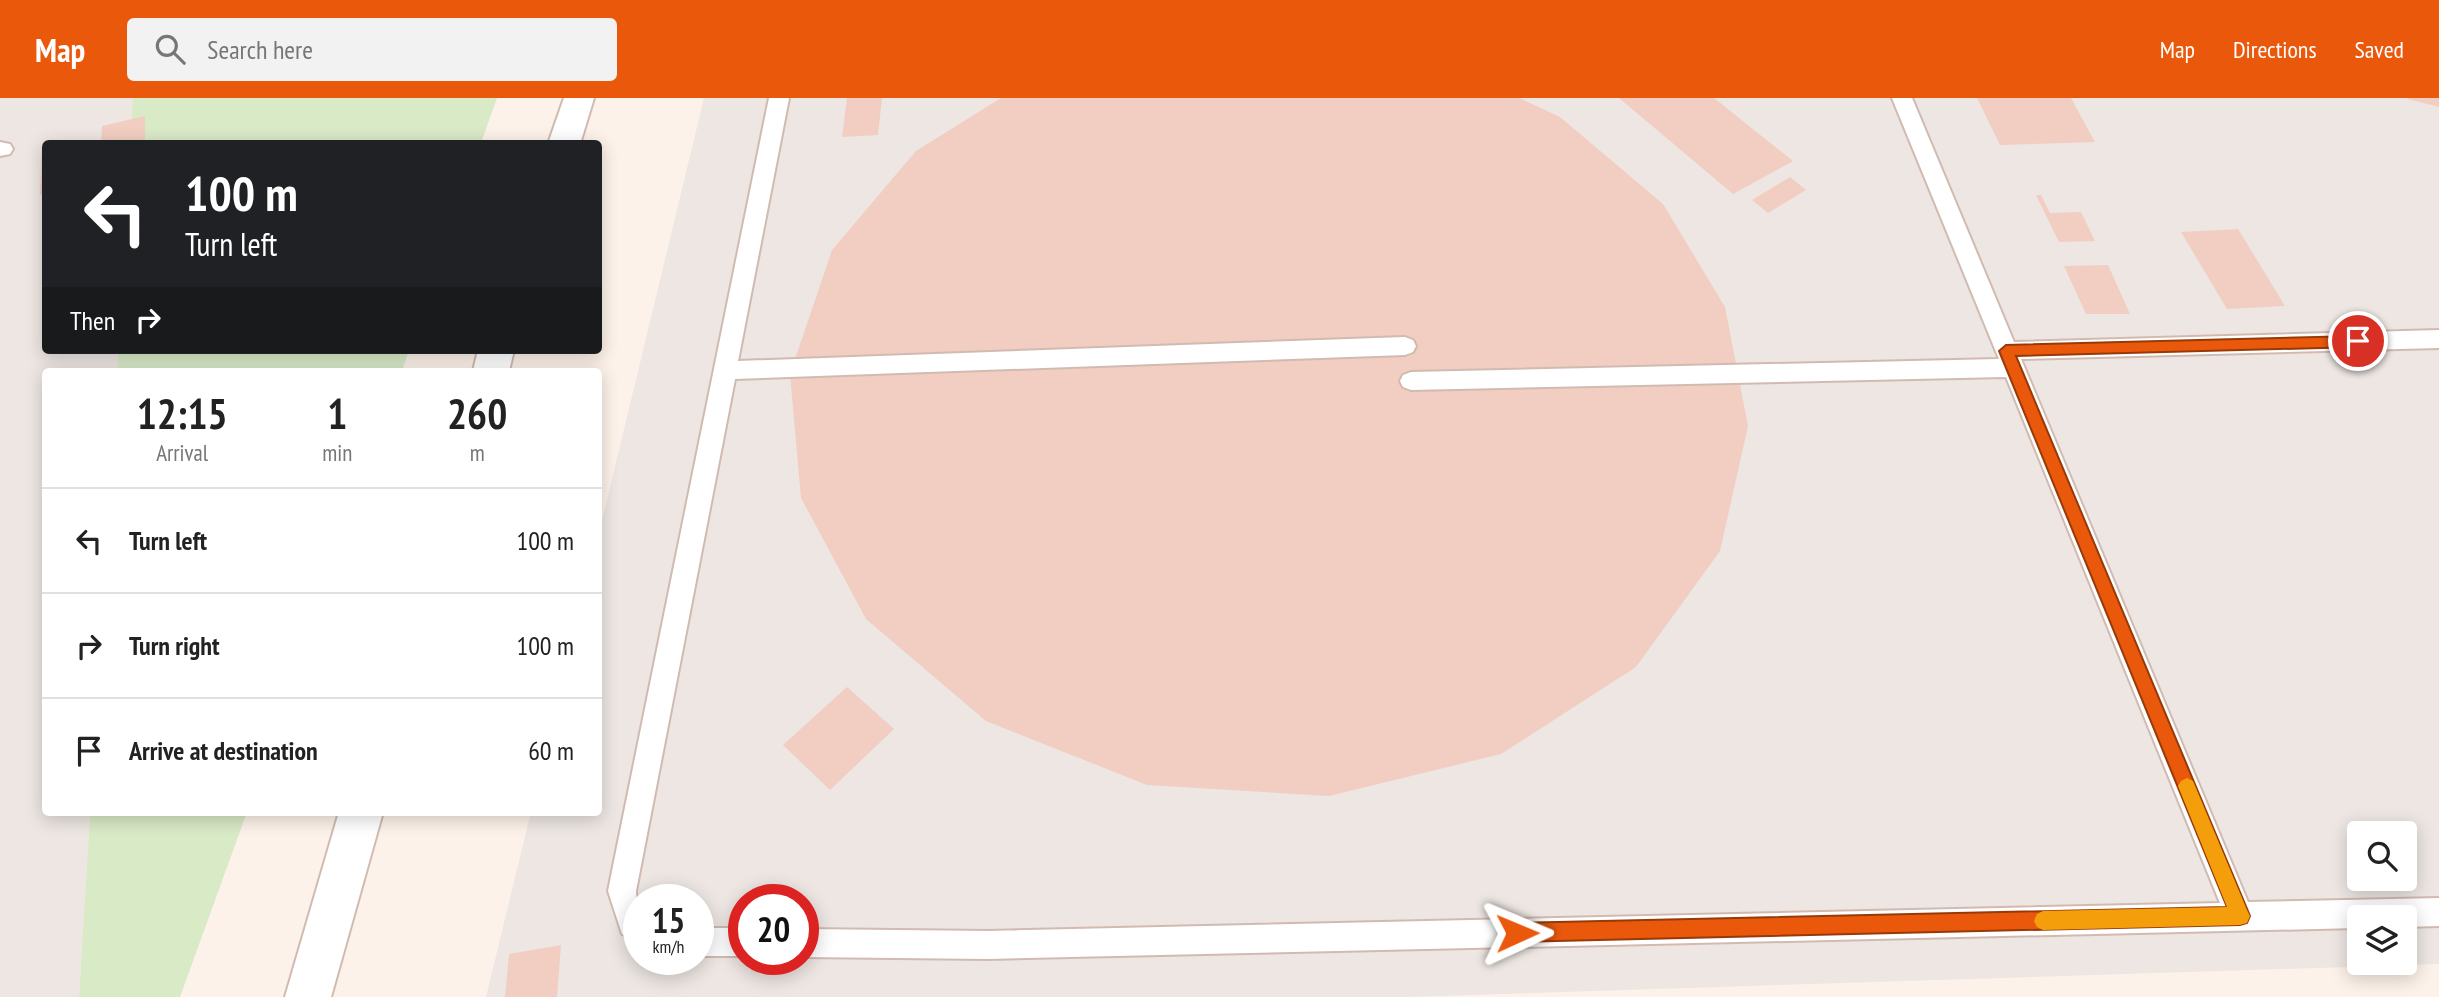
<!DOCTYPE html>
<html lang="en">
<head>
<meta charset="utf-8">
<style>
  body { margin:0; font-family:"PT Sans Narrow",sans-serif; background:#f2f2f2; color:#222; height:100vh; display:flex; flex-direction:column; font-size:26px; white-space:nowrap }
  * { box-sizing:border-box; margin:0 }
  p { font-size:23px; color:#767676 }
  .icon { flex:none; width:38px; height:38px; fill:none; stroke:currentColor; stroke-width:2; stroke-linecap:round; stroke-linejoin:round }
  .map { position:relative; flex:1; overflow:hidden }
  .side { position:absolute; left:42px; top:270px; width:560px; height:448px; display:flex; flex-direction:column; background:#fff; border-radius:7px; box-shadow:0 4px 18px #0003 }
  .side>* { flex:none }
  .guide { position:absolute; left:42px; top:42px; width:560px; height:214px; border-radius:7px; box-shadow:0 4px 18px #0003; background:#202124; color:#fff; overflow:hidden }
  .tools { position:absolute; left:2347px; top:723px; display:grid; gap:14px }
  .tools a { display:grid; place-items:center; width:70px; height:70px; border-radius:7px; background:#fff; box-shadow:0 4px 18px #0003; font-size:35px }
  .speed { position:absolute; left:623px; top:786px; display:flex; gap:14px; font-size:35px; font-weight:700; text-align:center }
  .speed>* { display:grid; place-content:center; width:91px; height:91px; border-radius:50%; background:#fff; box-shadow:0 4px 18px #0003; line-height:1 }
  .speed small { font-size:18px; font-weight:400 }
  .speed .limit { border:10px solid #d22; background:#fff; color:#111 }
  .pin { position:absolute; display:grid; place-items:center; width:60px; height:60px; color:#fff; margin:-30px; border:4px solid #fff; border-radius:50%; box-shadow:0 2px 7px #0007 }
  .me { position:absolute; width:77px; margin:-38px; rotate:89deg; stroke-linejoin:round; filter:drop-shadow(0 0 5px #0008) }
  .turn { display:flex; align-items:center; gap:24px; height:147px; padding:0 28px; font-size:32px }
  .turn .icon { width:91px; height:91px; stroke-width:2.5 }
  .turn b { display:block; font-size:49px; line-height:60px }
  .then { display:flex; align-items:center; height:66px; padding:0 28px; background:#0003; gap:14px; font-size:26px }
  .eta { display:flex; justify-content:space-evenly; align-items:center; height:119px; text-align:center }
  .eta b { font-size:42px; font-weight:700; line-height:49px }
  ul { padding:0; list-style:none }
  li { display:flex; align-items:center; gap:21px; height:105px; padding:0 28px; border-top:2px solid #e0e0e0 }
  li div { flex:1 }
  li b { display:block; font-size:26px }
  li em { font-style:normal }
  header { display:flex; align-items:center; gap:42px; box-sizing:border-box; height:98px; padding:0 35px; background:#ea580c; color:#fff }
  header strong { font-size:33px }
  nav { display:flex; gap:38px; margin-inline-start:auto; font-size:24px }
  .search { width:490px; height:63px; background:#f2f2f2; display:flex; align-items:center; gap:18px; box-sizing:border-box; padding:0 24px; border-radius:7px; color:#767676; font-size:26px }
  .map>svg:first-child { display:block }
  .industrial { fill:#ede6e2; fill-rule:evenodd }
  .green { fill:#d9eac7 }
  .building { fill:#f1cec1 }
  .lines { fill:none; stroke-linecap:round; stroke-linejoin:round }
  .service-casing { stroke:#d1bbb1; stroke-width:4 }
  .minor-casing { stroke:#d1bbb1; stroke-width:4 }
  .service { fill:#fff; fill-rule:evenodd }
  .minor { fill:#fff; fill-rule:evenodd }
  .route { fill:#ea580c; stroke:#983908; stroke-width:2 }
  .slow { fill:#f59e0b }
</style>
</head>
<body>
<header>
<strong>Map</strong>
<div class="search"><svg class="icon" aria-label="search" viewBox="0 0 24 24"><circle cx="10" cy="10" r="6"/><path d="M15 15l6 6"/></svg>Search here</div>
<nav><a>Map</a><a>Directions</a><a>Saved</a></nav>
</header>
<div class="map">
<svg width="2439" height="899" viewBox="0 0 2439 899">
  <rect width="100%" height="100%" fill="#fcf2e9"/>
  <g class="industrial">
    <polygon points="0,0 133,0 130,45 46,46 46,252 118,252 117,273 46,273 46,714 90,714 79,899 0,899"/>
    <path d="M 704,0 L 2439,0 L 2439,866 L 1405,899 L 486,899 L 531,714 L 598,714 L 599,435 ZM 2359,735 L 2404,735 L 2404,780 L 2359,780 ZM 639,802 L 698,802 L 698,861 L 639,861 ZM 744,802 L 803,802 L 803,861 L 744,861 ZM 2359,819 L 2404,819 L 2404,864 L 2359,864 Z"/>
  </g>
  <g class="green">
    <polygon points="133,0 497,0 481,45 130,46"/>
    <polygon points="118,252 409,252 402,273 117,273"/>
    <polygon points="90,714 247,714 180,899 79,899"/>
  </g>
  <g class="building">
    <polygon points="847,0 882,0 878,37 842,39"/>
    <polygon points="1001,0 1519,0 1560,19 1663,106 1725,209 1748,328 1720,453 1636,569 1501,656 1329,698 1147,687 986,623 866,521 801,400 790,276 832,152 916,53"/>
    <polygon points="1619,0 1714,0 1793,63 1733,96"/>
    <polygon points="1977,0 2071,0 2095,44 2000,47"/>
    <polygon points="2439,0 2439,9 2408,1 2408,0"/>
    <polygon points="145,18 145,46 101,46 102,28"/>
    <polygon points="46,52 46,96 40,97 42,53"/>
    <polygon points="1790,79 1806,92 1768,115 1752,102"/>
    <polygon points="2036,97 2041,97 2050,115 2081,114 2095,143 2059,144"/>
    <polygon points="2238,131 2285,208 2227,211 2181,134"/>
    <polygon points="2108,167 2130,216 2086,216 2064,168"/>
    <polygon points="847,589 894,631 830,692 783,647"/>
    <polygon points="561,847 557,899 505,899 509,856"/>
  </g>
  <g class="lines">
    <g class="service-casing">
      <g id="service">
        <polygon points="769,0 789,0 738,263 1405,239 1413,242 1416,248 1413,254 1405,257 735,281 636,793 639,843 622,836 608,793"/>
        <polygon points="1892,0 1912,0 2014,244 2439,232 2439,250 2021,261 2248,804 2439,800 2439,828 2404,829 2404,819 2359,819 2359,830 988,861 803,859 803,831 988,833 2220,805 2006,279 1411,292 1403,289 1400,283 1403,277 1411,274 1999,261"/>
        <polygon points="0,44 10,46 13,51 10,56 0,58"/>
        <rect x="698" y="830" width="46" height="28"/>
      </g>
    </g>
    <g class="minor-casing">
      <g id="minor">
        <polygon points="564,0 594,0 580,46 548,46"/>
        <polygon points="478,252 514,252 509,273 473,273"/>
        <polygon points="339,714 383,714 331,899 285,899"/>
      </g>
    </g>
    <use href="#service" class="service"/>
    <use href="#minor" class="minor"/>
  </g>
  <polygon class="route" points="2358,238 2365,243 2358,249 2016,258 2250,818 2247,825 2240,827 1517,844 1510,841 1507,835 1510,828 1517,825 2227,809 1999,253 2006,247"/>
  <polygon class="slow" points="2187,680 2193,683 2247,812 2250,818 2247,825 2240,827 2043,832 2037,829 2034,823 2037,816 2043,813 2227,809 2178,688 2181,683"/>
</svg>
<div class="tools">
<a><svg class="icon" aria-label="search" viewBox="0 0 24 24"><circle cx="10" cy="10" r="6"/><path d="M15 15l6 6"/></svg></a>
<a><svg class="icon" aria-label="layers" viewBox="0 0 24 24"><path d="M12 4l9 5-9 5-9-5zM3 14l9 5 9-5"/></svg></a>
</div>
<div class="speed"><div>15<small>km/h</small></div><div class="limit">20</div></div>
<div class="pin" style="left:2358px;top:243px;background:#d93025"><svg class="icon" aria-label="arrive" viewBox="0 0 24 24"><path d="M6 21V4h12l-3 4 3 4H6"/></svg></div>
<svg class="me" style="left:1517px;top:835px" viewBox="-20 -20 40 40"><path d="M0-17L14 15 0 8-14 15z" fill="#ea580c" stroke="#fff" stroke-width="4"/></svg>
<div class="guide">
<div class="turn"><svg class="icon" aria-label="left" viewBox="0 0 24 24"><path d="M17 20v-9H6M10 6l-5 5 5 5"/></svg><div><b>100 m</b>Turn left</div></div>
<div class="then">Then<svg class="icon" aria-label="right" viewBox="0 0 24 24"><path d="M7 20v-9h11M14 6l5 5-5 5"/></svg></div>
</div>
<section class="side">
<div class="eta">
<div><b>12:15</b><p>Arrival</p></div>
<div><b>1</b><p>min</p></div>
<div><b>260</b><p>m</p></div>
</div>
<ul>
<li><svg class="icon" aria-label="left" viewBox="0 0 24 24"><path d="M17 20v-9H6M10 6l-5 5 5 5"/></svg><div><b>Turn left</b></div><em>100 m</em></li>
<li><svg class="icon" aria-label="right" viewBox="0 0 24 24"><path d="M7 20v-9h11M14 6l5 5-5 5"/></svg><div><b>Turn right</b></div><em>100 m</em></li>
<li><svg class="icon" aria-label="arrive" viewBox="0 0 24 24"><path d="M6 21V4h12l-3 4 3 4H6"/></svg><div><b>Arrive at destination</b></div><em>60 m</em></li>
</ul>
</section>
</div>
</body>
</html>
